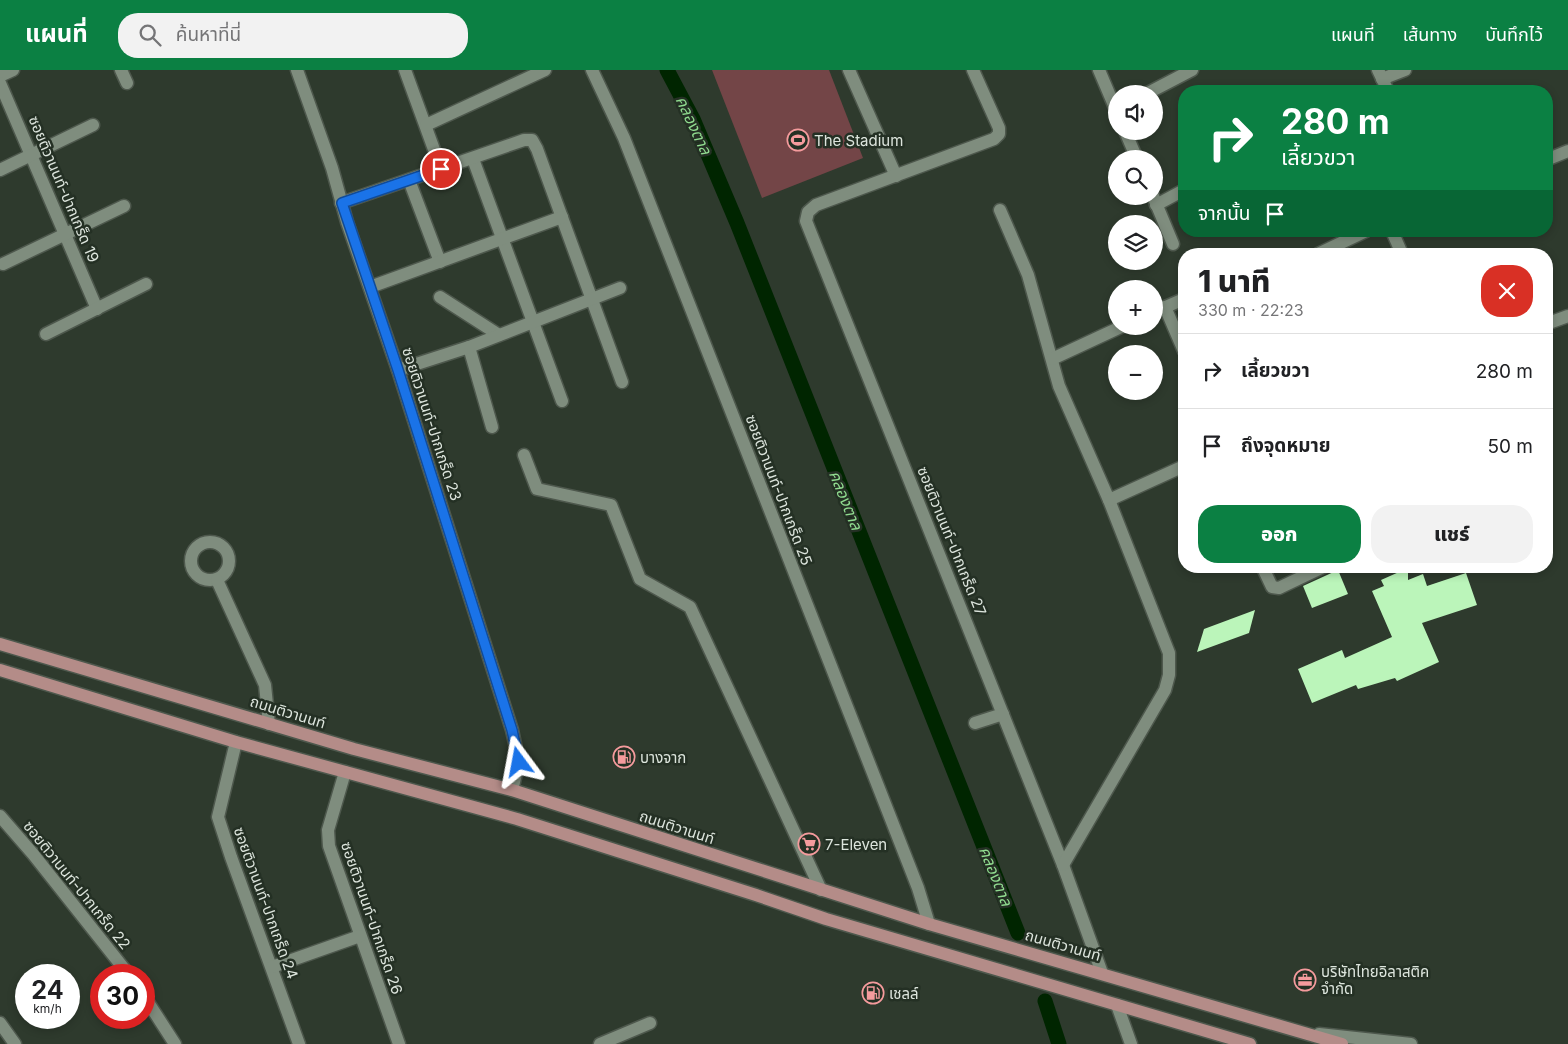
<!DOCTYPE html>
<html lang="th">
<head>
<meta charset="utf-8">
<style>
  body { margin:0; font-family:Inter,"Noto Sans Thai",sans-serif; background:#f2f2f2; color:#202124; height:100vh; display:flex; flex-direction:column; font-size:19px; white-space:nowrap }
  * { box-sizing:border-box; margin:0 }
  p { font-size:16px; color:#757577 }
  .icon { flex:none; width:28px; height:28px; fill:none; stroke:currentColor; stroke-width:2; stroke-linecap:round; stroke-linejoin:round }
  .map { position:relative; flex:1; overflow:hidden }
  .sheet { position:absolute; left:1178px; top:178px; width:375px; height:325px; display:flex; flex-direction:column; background:#fff; border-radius:20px; box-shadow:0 2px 8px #0003 }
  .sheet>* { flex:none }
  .top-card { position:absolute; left:1178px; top:15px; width:375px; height:152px; border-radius:20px; box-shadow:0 2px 8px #0003; background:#0b8043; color:#fff; overflow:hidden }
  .controls { position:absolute; left:1108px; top:15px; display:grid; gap:10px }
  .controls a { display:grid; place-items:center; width:55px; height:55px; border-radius:50%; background:#fff; box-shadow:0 2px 8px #0003; font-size:25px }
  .speed { position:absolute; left:15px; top:894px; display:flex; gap:10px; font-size:25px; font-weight:700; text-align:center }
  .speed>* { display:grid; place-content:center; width:65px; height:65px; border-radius:50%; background:#fff; box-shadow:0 2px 8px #0003; line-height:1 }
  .speed small { font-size:12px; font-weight:400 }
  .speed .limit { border:8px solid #d22; background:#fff; color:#111 }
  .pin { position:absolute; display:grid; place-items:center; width:42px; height:42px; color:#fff; margin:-21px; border:2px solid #fff; border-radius:50%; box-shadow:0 1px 5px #0007 }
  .me { position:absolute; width:55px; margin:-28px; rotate:347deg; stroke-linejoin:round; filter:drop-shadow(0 0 4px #0008) }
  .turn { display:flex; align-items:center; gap:18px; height:105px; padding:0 20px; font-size:22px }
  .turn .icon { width:65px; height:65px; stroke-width:2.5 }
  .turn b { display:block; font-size:35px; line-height:42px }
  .then { display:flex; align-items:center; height:48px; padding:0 20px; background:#0003; gap:10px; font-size:19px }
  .round { display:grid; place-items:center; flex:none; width:52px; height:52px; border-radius:20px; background:#f2f2f2 }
  .overview { display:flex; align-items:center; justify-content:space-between; height:85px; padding:0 20px }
  h1 { font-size:30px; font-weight:800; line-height:38px }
  .cta { display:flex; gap:10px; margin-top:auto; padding:10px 20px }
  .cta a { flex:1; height:58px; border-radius:20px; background:#0b8043; color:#fff; font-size:20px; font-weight:800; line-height:58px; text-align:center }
  .cta a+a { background:#f2f2f2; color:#202124 }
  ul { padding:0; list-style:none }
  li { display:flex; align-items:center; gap:15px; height:75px; padding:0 20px; border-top:1px solid #e0e0e0 }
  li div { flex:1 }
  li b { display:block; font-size:19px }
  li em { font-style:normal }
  header { display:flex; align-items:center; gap:30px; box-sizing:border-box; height:70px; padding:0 25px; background:#0b8043; color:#fff }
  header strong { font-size:24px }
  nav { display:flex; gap:28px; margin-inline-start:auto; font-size:18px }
  .search { width:350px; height:45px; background:#f2f2f2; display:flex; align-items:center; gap:12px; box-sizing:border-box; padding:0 18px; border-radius:20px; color:#757577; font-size:19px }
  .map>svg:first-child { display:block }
  .green { fill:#734547 }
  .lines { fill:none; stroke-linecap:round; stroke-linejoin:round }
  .canal { stroke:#002500; stroke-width:15 }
  .building { fill:#bbf5ba }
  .minor-casing { stroke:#4e584d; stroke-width:15 }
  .tertiary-casing { stroke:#4e584d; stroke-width:15 }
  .primary-casing { stroke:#4e584d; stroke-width:15 }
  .minor { stroke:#7f8d7e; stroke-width:12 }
  .tertiary { stroke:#7f8d7e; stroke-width:12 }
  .primary { stroke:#b48c88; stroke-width:12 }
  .route-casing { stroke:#114b97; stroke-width:12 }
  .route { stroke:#1a73e8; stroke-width:9 }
  .labels { text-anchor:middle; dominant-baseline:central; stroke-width:5; stroke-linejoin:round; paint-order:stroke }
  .poi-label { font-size:15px; fill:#dde5dd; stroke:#243024; text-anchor:start }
  .street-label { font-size:15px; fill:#dde5dd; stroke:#243024 }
  .water-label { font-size:16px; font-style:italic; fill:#90db8f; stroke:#243024 }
</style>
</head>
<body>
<header>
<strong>แผนที่</strong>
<div class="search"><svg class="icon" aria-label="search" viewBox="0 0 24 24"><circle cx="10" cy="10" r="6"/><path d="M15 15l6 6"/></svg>ค้นหาที่นี่</div>
<nav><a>แผนที่</a><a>เส้นทาง</a><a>บันทึกไว้</a></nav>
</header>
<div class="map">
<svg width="1568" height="974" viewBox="0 0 1568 974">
  <rect width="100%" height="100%" fill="#2e3a2d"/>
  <polygon class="green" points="712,0 829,0 863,88 762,128"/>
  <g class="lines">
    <g class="canal">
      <polyline points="667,0 693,49 737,153 1018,863"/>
      <polyline points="1045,931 1059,974"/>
    </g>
  </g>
  <g class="building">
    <polygon points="1408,498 1408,510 1423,504 1427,516 1466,503 1477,535 1422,553 1439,592 1397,611 1395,608 1358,619 1356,615 1312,633 1298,599 1342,580 1345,588 1392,567 1372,521 1384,516 1381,510"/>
    <polygon points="1338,500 1348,524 1312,538 1303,516"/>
    <polygon points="1255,540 1249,563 1197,582 1204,559"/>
  </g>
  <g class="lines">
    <g class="minor-casing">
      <g id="minor">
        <polyline points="121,0 127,13"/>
        <polyline points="297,0 332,98 347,152 398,300 512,660 519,692 512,720"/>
        <polyline points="405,0 436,85"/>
        <polyline points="592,0 624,68 918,818 929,854"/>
        <polyline points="849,0 896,106"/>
        <polyline points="973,0 999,58 999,64 994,69 816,135 808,142 806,151 1063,795 1102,903"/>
        <polyline points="1099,0 1116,40"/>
        <polyline points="1378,0 1388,21"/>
        <polyline points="0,6 13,0"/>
        <polyline points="1382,9 1405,0"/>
        <polyline points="0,13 97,239"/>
        <polyline points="1146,24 1192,0"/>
        <polyline points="426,55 545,0"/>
        <polyline points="1125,61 1137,89"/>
        <polyline points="473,89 562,331"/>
        <polyline points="1546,90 1568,81"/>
        <polyline points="0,100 93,55"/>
        <polyline points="409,110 440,192"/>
        <polyline points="1153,126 1173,174"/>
        <polyline points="341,133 524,70 532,70 537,79 622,312"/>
        <polyline points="1156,135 1184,120"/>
        <polyline points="1000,140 1028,205 1059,316 1109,430 1169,583 1169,605 1165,620 1063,795"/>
        <polyline points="1392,161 1402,184"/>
        <polyline points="1318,184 1366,161"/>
        <polyline points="3,194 124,136"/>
        <polyline points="370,217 562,147"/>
        <polyline points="440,227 499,265"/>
        <polyline points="1165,237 1184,281"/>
        <polyline points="1154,242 1184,229"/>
        <polyline points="1546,254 1568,246"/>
        <polyline points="46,264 146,214"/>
        <polyline points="469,277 492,357"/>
        <polyline points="1052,289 1123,256"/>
        <polyline points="398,300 469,277 620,218"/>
        <polyline points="524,385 537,419 611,435 640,509 690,537 821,820"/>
        <polyline points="1109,430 1184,396"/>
        <circle cx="210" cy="491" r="19"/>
        <polyline points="1262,496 1272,517 1279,518 1325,496"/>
        <polyline points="217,510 265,615 269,654"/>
        <polyline points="975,653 1003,644"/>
        <polyline points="236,672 218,747 231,787 299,974"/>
        <polyline points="345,702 328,760 329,776 399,974"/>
        <polyline points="272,897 360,866"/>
        <polyline points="1117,935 1131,974"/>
        <polyline points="0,953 15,974"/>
        <polyline points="1319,964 1411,974"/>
        <polyline points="600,974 650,953"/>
      </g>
    </g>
    <g class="tertiary-casing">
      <g id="tertiary">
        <polyline points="0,746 33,784 129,905"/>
        <polyline points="144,926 175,974"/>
      </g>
    </g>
    <g class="primary-casing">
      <g id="primary">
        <polyline points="0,574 354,679 512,720 929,854 1342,974"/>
        <polyline points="0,600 236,672 517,749 756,825 826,849 1250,974"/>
      </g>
    </g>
    <use href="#minor" class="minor"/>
    <use href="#tertiary" class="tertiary"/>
    <use href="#primary" class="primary"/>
  </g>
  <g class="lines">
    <g class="route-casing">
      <polyline id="route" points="441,99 342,133 398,300 512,660 519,692"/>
    </g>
    <use href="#route" class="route"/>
  </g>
  <defs>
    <g id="stadium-ring" transform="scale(1.125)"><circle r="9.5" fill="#243024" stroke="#f59b9d" stroke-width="1.5"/><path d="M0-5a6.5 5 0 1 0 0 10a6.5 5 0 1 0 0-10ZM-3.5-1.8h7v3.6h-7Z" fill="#f59b9d"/></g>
    <g id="fuel-ring" transform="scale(1.125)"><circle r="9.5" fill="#243024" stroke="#f59b9d" stroke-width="1.5"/><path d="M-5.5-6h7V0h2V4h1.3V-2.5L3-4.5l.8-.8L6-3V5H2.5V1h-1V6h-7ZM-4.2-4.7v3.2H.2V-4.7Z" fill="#f59b9d"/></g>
    <g id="supermarket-ring" transform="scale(1.125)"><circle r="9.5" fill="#243024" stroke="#f59b9d" stroke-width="1.5"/><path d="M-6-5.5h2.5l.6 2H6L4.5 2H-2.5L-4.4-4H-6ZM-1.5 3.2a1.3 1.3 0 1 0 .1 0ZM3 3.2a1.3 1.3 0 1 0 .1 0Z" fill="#f59b9d"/></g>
    <g id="office-ring" transform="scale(1.125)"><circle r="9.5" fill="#243024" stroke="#f59b9d" stroke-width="1.5"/><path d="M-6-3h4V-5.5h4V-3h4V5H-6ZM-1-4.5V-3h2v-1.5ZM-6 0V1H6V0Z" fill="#f59b9d"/></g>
  </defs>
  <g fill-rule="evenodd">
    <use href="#stadium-ring" x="798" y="70"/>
    <use href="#fuel-ring" x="624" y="687"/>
    <use href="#supermarket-ring" x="809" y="774"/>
    <use href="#office-ring" x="1305" y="910"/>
    <use href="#fuel-ring" x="873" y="923"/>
  </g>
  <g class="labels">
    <g class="poi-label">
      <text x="814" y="70">The Stadium</text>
      <text x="640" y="687">บางจาก</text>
      <text x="825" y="774">7-Eleven</text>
      <text x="1321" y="901">บริษัทไทยอิลาสติค<tspan x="1321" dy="17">จำกัด</tspan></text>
      <text x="889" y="923">เชลล์</text>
    </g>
    <g class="street-label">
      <text transform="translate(64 119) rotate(67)">ซอยติวานนท์-ปากเกร็ด 19</text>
      <text transform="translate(432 354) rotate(72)">ซอยติวานนท์-ปากเกร็ด 23</text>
      <text transform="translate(779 420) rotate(69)">ซอยติวานนท์-ปากเกร็ด 25</text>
      <text transform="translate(952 471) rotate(68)">ซอยติวานนท์-ปากเกร็ด 27</text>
      <text transform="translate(288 642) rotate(17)">ถนนติวานนท์</text>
      <text transform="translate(677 757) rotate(18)">ถนนติวานนท์</text>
      <text transform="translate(77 815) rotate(51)">ซอยติวานนท์-ปากเกร็ด 22</text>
      <text transform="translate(266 833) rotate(70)">ซอยติวานนท์-ปากเกร็ด 24</text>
      <text transform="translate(372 848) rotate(71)">ซอยติวานนท์-ปากเกร็ด 26</text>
      <text transform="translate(1063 875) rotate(16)">ถนนติวานนท์</text>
    </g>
    <g class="water-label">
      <text transform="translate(694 55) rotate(65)">คลองตาล</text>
      <text transform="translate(846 430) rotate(68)">คลองตาล</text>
      <text transform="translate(996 806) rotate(68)">คลองตาล</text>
    </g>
  </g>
</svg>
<div class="controls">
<a><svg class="icon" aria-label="sound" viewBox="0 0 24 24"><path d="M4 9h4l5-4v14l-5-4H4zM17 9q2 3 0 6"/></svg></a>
<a><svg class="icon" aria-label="search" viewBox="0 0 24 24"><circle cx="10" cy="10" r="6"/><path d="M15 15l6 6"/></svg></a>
<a><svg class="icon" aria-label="layers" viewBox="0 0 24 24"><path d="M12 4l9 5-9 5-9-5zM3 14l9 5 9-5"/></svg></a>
<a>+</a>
<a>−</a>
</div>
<div class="speed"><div>24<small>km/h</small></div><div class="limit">30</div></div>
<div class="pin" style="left:441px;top:99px;background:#d93025"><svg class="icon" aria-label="arrive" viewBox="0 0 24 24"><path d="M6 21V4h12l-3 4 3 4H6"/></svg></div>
<svg class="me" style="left:519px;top:692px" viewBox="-20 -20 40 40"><path d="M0-17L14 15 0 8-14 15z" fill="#1a73e8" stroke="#fff" stroke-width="4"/></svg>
<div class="top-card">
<div class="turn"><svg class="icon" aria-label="right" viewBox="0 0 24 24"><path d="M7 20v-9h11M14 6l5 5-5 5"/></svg><div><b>280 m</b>เลี้ยวขวา</div></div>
<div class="then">จากนั้น<svg class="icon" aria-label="arrive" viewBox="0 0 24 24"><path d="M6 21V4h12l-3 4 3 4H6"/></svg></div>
</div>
<section class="sheet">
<div class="overview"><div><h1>1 นาที</h1><p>330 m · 22:23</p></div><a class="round" style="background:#d93025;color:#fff"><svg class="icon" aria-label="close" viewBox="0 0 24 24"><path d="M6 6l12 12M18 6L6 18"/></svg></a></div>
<ul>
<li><svg class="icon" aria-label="right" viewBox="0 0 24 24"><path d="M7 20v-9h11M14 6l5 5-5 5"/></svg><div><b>เลี้ยวขวา</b></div><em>280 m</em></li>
<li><svg class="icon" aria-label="arrive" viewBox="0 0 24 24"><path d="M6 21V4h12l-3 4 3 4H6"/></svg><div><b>ถึงจุดหมาย</b></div><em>50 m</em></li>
</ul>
<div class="cta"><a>ออก</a><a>แชร์</a></div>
</section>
</div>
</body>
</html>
